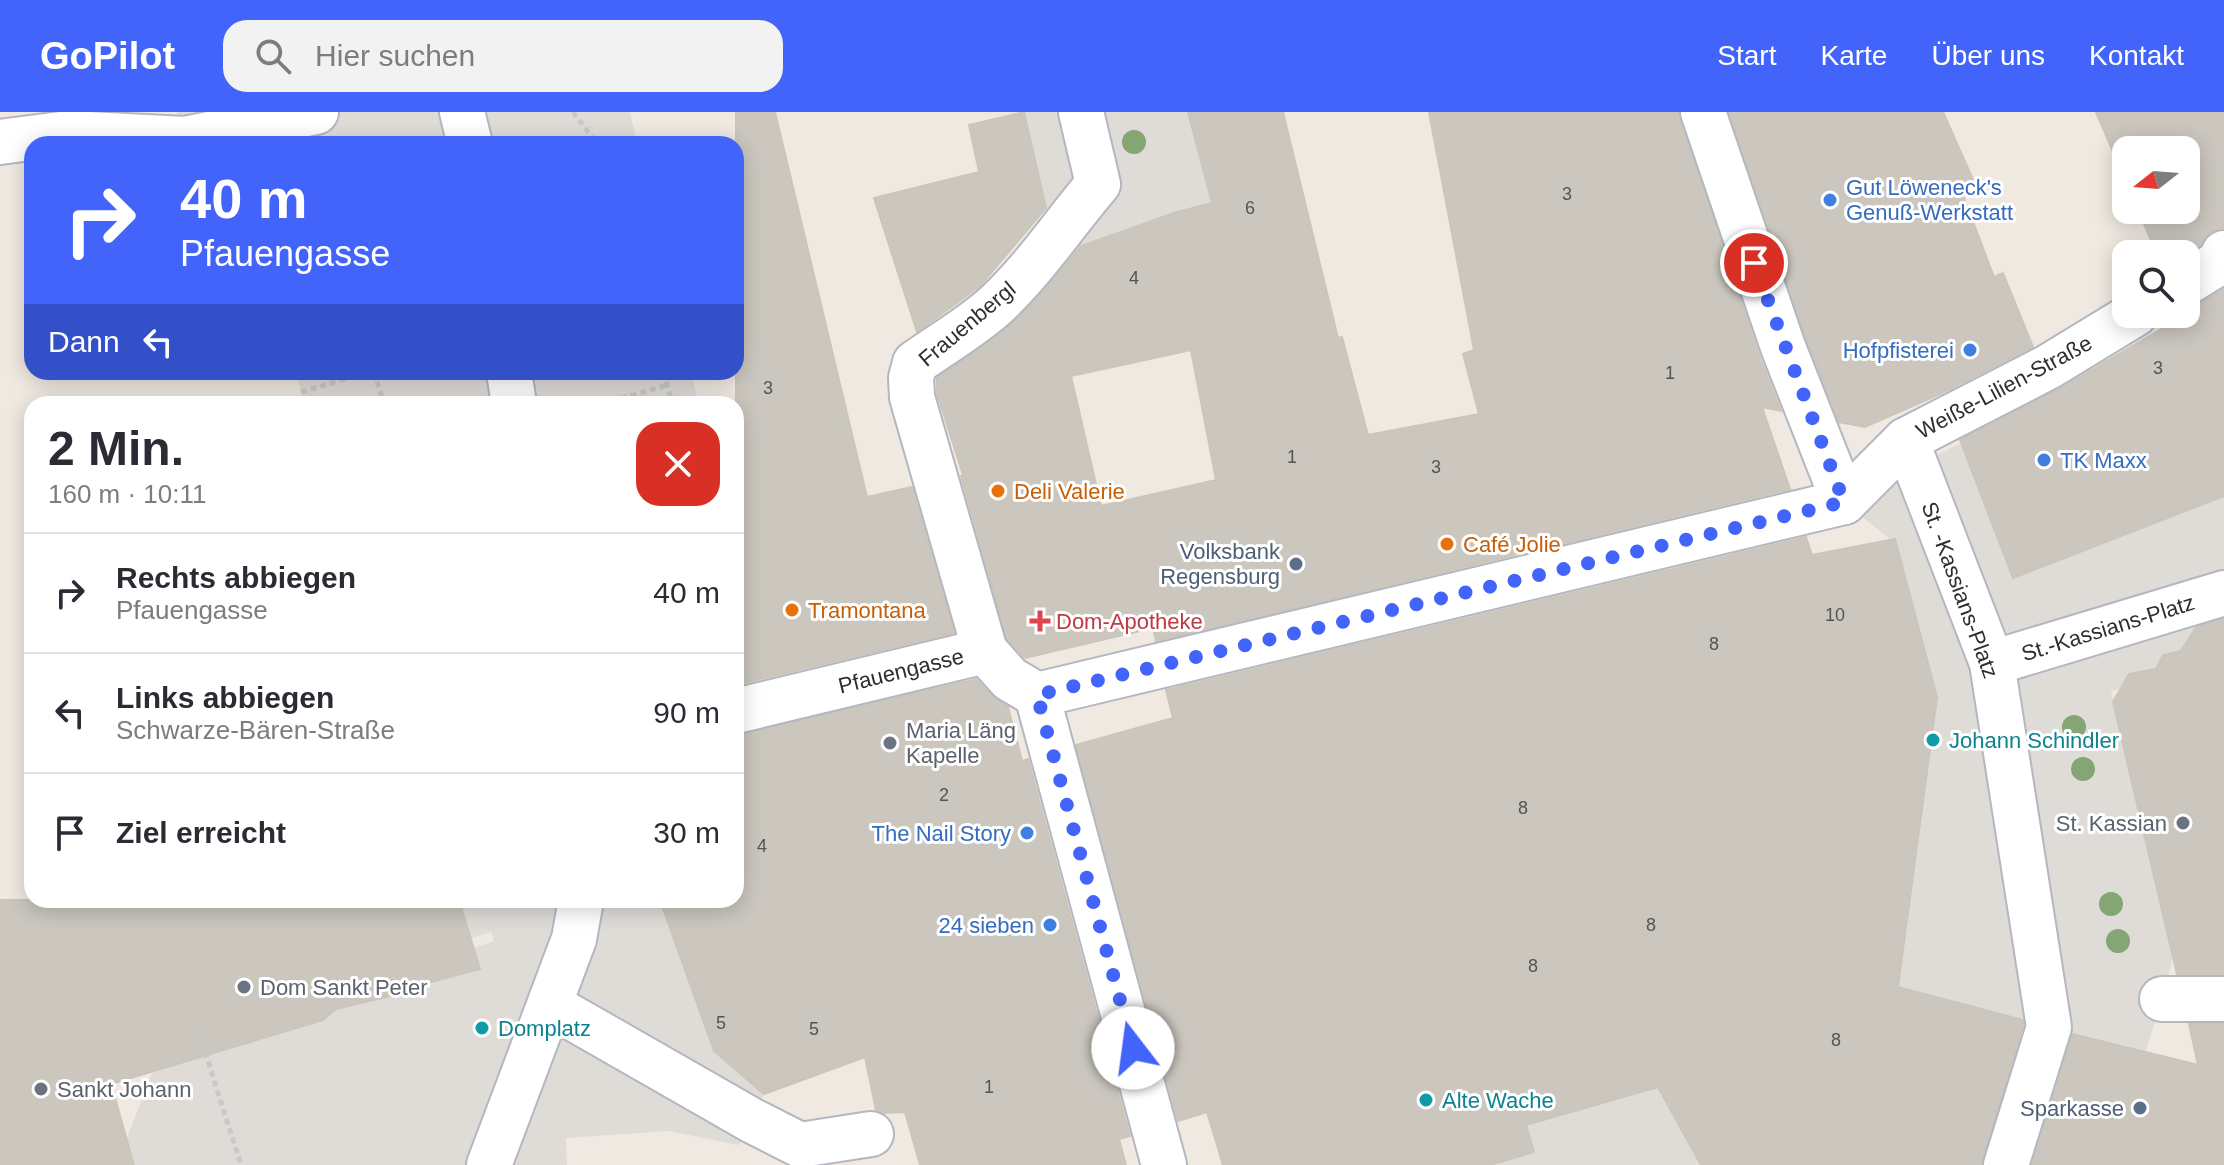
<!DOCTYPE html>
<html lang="de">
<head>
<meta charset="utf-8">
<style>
  body { margin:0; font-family:Helvetica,sans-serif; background:#f2f2f3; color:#2b2b33; height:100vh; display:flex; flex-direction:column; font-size:30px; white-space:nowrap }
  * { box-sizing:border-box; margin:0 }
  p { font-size:26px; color:#7c7c81 }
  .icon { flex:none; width:44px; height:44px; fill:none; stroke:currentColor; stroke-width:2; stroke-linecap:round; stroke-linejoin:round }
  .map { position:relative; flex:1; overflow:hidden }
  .sheet { position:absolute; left:24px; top:284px; width:720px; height:512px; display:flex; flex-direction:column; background:#fff; border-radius:24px; box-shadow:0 4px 20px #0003 }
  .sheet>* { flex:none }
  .banner { position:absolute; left:24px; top:24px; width:720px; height:244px; border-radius:24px; box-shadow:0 4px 20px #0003; background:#4264fb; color:#fff; overflow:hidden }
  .needle { width:52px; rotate:253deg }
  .controls { position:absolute; left:2112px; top:24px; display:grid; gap:16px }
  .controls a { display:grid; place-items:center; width:88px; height:88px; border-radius:16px; background:#fff; box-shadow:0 4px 20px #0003; font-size:40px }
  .pin { position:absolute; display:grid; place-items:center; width:68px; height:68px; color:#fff; margin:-34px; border:4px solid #fff; border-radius:50%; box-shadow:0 2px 8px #0007 }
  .me { position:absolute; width:88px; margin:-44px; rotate:345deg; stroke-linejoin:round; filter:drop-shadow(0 0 6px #0008) }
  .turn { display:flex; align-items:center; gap:28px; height:168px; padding:0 24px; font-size:36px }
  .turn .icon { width:104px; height:104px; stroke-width:2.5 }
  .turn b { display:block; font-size:56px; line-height:68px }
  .then { display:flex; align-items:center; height:76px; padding:0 24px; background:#0003; gap:16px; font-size:30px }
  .round { display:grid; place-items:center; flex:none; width:84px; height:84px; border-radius:24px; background:#f2f2f3 }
  .overview { display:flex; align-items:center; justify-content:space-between; height:136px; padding:0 24px }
  h1 { font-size:48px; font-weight:700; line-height:60px }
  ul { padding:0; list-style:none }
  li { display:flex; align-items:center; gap:24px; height:120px; padding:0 24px; border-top:2px solid #e1e1e2 }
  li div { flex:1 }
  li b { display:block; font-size:30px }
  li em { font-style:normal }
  header { display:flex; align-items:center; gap:48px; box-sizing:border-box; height:112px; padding:0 40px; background:#4264fb; color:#fff }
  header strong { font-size:38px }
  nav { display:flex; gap:44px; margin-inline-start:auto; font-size:28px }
  .search { width:560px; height:72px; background:#f2f2f3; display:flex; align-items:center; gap:20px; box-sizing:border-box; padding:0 28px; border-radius:24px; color:#7c7c81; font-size:30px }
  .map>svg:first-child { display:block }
  .plaza { fill:#dfdcd8 }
  .building { fill:#cbc7bf; stroke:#cbc5ba; stroke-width:2; fill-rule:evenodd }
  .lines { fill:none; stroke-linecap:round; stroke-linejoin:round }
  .minor-casing { stroke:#b4b7c1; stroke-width:48 }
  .path { stroke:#c9c9c9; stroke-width:5; stroke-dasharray:6 4; stroke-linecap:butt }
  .minor { stroke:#fff; stroke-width:44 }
  .tree { fill:#84a574 }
  .route { stroke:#4264fb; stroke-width:14; stroke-dasharray:0 25.2 }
  .shop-dot { fill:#3f7fe0; stroke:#fff; stroke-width:3 }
  .food-dot { fill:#e8710a; stroke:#fff; stroke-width:3 }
  .service-dot { fill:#5c6f8a; stroke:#fff; stroke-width:3 }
  .health-dot { fill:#e0444e; stroke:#fff; stroke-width:3 }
  .culture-dot { fill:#0f9aa8; stroke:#fff; stroke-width:3 }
  .worship-dot { fill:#6b7280; stroke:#fff; stroke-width:3 }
  .labels { text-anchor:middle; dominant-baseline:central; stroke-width:6; stroke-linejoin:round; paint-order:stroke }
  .number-label { font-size:18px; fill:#555452 }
  .shop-label { font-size:22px; fill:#366cbe; stroke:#fff; text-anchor:end }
  .street-label { font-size:22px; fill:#2e2e2e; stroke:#fff }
  .food-label { font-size:22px; fill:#c56008; stroke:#fff; text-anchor:start }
  .service-label { font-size:22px; fill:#4e5e75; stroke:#fff; text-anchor:end }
  .health-label { font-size:22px; fill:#be3a42; stroke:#fff; text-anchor:start }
  .worship-label { font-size:22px; fill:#5b616d; stroke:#fff; text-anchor:start }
  .culture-label { font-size:22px; fill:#0d838f; stroke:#fff; text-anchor:start }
</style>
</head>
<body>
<header>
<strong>GoPilot</strong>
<div class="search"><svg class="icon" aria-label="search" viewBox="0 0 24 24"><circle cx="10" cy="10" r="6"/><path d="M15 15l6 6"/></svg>Hier suchen</div>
<nav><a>Start</a><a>Karte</a><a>Über uns</a><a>Kontakt</a></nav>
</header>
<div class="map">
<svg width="2224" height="1053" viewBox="0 0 2224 1053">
  <rect width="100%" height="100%" fill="#efe9e1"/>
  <g class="plaza">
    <polygon points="177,0 630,0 637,32 186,32"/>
    <polygon points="1024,0 1188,0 1212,91 1174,101 1072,137 1047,99"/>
    <polygon points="295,260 691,260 699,292 305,292"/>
    <polygon points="1961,331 2013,466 2224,384 2224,511 2156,557 2129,562 2122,576 2111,579 2173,846 2162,887 2146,939 2078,922 2038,1053 1974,1053 1928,883 1899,875 1937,585 1896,432 1844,390"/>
    <polygon points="459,788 660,788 714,939 764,982 739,1033 669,1019 566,1026 567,1053 135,1053 127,1026 152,961 169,956 162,933 244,907 251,930 263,926 255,904 320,911 372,867 389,884 384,864 465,861 480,857 474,836 494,829 491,820 471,826"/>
    <polygon points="1684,967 1693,1000 1682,1019 1701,1053 1490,1053 1534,1040 1526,1013"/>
  </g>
  <g class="building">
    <polygon points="736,0 775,0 867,385 912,375 954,521 736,573"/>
    <polygon points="1024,0 1046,96 980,174 917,220 874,86 979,60 969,13"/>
    <path d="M 1188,0 L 1283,0 L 1338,226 L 1342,225 L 1368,323 L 1479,302 L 1463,242 L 1474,238 L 1429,0 L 1679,0 L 1759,243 L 1781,299 L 1762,295 L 1790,377 L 1156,529 L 1153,516 L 1025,546 L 1007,527 L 961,364 L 963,363 L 937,281 L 937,266 L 1013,211 L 1043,180 L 1081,134 L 1174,101 L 1212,91 ZM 1191,238 L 1216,368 L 1101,394 L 1071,264 Z"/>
    <polygon points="1729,0 1943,0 1975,72 1961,78 1994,165 2003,161 2033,235 1942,281 1865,315 1839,310 1806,226"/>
    <polygon points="2096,0 2224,0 2224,116 2210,120 2200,133 2185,142 2157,142 2138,98 2186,98 2186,38 2126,38 2126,70"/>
    <polygon points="2224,177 2224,384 2013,466 1960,328 2061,276 2183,204 2186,196 2199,192"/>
    <polygon points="1806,425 1812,443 1895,427 1937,585 1898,875 2023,908 2023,913 1982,1053 1701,1053 1658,975 1526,1013 1534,1040 1490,1053 1223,1053 1207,1000 1178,1009 1076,633 1173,606 1166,578"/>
    <polygon points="2224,507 2224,862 2177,862 2113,590 2129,562 2156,557 2163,543 2181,539 2196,515"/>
    <polygon points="976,567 992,584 1008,595 1022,649 1028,647 1130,1024 1119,1027 1126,1053 920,1053 905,1000 884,1001 876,998 865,945 764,982 714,939 660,788 736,788 736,623"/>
    <polygon points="0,788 459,788 480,857 389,881 390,884 336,897 323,908 111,972 134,1053 0,1053"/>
    <polygon points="2189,912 2224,912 2224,1053 2032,1053 2073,922 2198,953"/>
  </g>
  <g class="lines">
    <g class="minor-casing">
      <g id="minor">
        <polyline points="462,0 470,32"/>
        <path d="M 1081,0 L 1098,72 C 1064,112 1035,156 997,192 C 973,214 942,232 915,251 L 911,266 L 912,285 L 985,539 L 1010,567 L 1037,583 L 1844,390"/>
        <polyline points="1703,0 1783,235 1844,390"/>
        <polyline points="0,30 69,21 185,27 316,0"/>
        <polyline points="2186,171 2220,150 2224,141"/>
        <polyline points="509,260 514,292"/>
        <polyline points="1906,328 1992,551 2049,915 2006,1053"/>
        <polyline points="1844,390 1906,328 2048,255 2135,202"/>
        <polyline points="1992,551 2224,481"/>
        <polyline points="1037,583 1164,1053"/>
        <polyline points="736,599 985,539"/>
        <polyline points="2162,887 2224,887"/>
        <polyline points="550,893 751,1008 800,1033 871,1022"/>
        <polyline points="489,1053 574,827 581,788"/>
      </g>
    </g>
    <g class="path">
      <polyline points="573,0 597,32"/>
      <polyline points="374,260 384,292"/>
      <polyline points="664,260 672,292"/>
      <polyline points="301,280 369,260"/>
      <polyline points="602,292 667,273"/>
      <polyline points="199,921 241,1053"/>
    </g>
    <use href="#minor" class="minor"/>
  </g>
  <g class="tree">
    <circle cx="1134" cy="30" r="12"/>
    <circle cx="2074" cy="615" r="12"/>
    <circle cx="2083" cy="657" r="12"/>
    <circle cx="2111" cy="792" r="12"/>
    <circle cx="2118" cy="829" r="12"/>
  </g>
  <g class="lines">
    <polyline class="route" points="1133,936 1037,583 1844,390 1754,151"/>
  </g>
  <g class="shop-dot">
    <circle cx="1830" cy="88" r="8"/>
    <circle cx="1970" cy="238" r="8"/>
    <circle cx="2044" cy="348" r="8"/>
    <circle cx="1027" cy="721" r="8"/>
    <circle cx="1050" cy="813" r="8"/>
  </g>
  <g class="food-dot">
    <circle cx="998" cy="379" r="8"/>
    <circle cx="1447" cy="432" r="8"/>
    <circle cx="792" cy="498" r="8"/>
  </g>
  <g class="service-dot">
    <circle cx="1296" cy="452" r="8"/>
    <circle cx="2140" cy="996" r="8"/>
  </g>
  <path class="health-dot" d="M1036 497h8v8h8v8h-8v8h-8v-8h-8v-8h8z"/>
  <g class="culture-dot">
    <circle cx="1933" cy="628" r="8"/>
    <circle cx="482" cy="916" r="8"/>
    <circle cx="1426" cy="988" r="8"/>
  </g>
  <g class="worship-dot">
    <circle cx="890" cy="631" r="8"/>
    <circle cx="2183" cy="711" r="8"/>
    <circle cx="244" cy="875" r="8"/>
    <circle cx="41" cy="977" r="8"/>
  </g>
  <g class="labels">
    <g class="number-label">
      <text x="1567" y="82">3</text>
      <text x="1250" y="96">6</text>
      <text x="1134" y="166">4</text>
      <text x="2158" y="256">3</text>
      <text x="1670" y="261">1</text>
      <text x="768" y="276">3</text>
      <text x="1292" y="345">1</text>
      <text x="1436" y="355">3</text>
      <text x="1835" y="503">10</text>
      <text x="1714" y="532">8</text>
      <text x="944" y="683">2</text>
      <text x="1523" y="696">8</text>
      <text x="762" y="734">4</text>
      <text x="1651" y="813">8</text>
      <text x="1533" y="854">8</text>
      <text x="721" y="911">5</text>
      <text x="814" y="917">5</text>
      <text x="1836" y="928">8</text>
      <text x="989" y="975">1</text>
    </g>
    <g class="shop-label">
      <text x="1846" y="75" text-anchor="start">Gut Löweneck's<tspan x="1846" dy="25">Genuß-Werkstatt</tspan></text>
      <text x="1954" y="238">Hofpfisterei</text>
      <text x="2060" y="348" text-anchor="start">TK Maxx</text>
      <text x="1011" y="721">The Nail Story</text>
      <text x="1034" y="813">24 sieben</text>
    </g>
    <g class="street-label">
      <text transform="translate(967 212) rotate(-40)">Frauenbergl</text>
      <text transform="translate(2004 275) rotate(-28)">Weiße-Lilien-Straße</text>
      <text transform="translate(1960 478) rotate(70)">St. -Kassians-Platz</text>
      <text transform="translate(2108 516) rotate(-17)">St.-Kassians-Platz</text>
      <text transform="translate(901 559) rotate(-14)">Pfauengasse</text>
    </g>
    <g class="food-label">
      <text x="1014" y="379">Deli Valerie</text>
      <text x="1463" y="432">Café Jolie</text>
      <text x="808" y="498">Tramontana</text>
    </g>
    <g class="service-label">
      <text x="1280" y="439">Volksbank<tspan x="1280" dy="25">Regensburg</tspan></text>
      <text x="2124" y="996">Sparkasse</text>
    </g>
    <g class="health-label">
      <text x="1056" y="509">Dom-Apotheke</text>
    </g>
    <g class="worship-label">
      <text x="906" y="618">Maria Läng<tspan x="906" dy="25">Kapelle</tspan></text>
      <text x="2167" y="711" text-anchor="end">St. Kassian</text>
      <text x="260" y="875">Dom Sankt Peter</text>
      <text x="57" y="977">Sankt Johann</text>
    </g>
    <g class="culture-label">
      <text x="1949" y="628">Johann Schindler</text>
      <text x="498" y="916">Domplatz</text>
      <text x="1442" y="988">Alte Wache</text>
    </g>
  </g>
</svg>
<div class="controls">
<a><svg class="needle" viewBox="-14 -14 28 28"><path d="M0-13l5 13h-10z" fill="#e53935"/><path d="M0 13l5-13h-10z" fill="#7c7c81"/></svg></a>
<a><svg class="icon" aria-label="search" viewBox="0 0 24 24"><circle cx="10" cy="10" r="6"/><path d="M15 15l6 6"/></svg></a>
</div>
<div class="pin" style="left:1754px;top:151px;background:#d93025"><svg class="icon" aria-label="arrive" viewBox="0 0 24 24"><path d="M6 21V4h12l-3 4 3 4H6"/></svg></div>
<svg class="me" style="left:1133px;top:936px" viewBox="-20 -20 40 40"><circle r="19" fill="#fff"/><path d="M0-13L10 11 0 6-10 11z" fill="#4264fb"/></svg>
<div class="banner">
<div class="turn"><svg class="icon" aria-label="right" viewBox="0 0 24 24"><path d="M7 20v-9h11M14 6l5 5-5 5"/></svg><div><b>40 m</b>Pfauengasse</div></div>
<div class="then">Dann<svg class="icon" aria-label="left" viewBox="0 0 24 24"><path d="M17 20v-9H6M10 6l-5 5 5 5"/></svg></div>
</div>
<section class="sheet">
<div class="overview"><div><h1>2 Min.</h1><p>160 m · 10:11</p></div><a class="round" style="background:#d93025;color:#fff"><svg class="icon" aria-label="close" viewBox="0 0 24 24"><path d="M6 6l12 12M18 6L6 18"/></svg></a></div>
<ul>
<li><svg class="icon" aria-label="right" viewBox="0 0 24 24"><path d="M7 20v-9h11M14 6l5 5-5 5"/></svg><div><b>Rechts abbiegen</b><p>Pfauengasse</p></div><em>40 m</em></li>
<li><svg class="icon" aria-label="left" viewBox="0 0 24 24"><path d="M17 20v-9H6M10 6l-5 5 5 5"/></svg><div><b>Links abbiegen</b><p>Schwarze-Bären-Straße</p></div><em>90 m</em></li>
<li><svg class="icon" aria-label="arrive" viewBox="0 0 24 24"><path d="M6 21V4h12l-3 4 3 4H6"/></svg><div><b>Ziel erreicht</b></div><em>30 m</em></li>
</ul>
</section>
</div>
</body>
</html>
